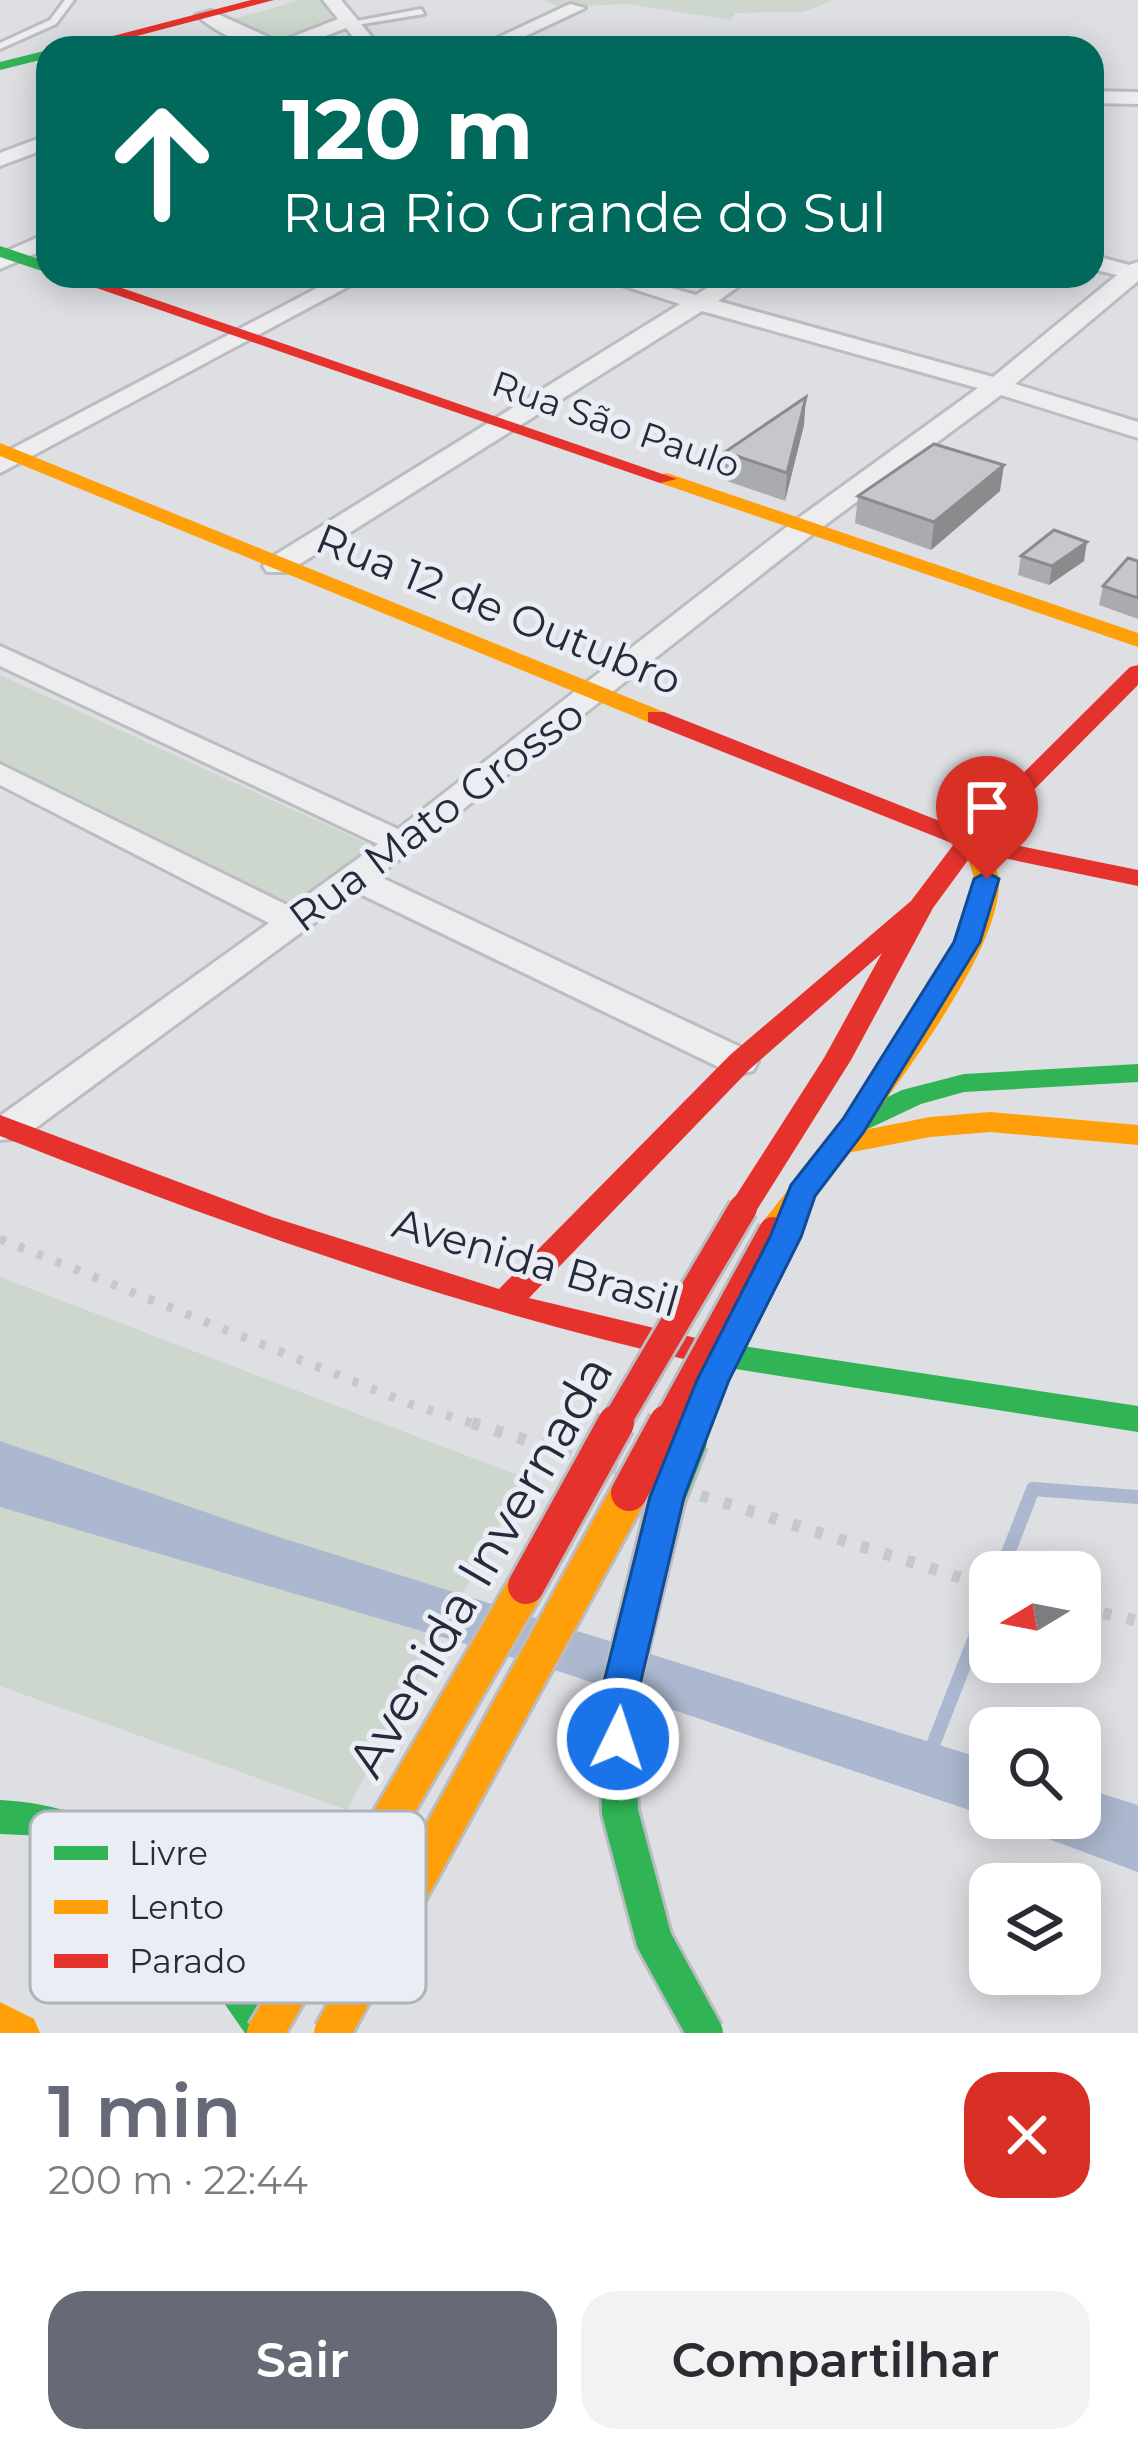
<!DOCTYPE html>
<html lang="pt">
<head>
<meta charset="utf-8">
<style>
  body { margin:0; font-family:Montserrat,sans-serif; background:#f2f2f3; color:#2b2b33; height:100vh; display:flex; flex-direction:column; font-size:45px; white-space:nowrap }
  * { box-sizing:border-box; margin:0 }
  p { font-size:39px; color:#7c7c81 }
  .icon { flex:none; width:66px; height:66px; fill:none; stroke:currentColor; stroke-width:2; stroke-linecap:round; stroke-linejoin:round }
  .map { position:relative; height:2033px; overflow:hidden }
  .panel { display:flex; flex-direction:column; background:#fff; flex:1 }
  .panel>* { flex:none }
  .top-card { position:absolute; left:36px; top:36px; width:1068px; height:252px; border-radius:36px; box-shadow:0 6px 30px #0003; background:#00695c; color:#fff; overflow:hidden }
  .needle { width:78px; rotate:260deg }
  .tools { position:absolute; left:969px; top:1551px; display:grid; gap:24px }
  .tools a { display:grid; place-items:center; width:132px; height:132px; border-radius:24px; background:#fff; box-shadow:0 6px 30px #0003; font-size:60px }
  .pin { position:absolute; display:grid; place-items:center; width:102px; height:102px; color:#fff; margin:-123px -51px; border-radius:50% 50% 50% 0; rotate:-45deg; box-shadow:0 0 12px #0007 }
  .pin .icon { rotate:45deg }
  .me { position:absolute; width:132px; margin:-66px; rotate:4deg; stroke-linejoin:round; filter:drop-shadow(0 0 9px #0008) }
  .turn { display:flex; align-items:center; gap:42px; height:252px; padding:0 48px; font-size:54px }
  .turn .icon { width:156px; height:156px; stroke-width:2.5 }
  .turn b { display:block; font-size:84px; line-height:102px }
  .round { display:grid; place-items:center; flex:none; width:126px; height:126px; border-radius:36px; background:#f2f2f3 }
  .overview { display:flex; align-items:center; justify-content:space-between; height:204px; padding:0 48px }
  h1 { font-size:72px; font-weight:600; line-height:90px; color:#666a76 }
  .action { display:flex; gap:24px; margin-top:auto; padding:24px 48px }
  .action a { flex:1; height:138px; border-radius:36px; background:#666a76; color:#fff; font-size:48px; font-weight:600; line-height:138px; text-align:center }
  .action a+a { background:#f2f2f3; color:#2b2b33 }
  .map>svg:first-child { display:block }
  .green { fill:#cdd7ce }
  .water { fill:#acb8cf }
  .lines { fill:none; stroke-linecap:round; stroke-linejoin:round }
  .stream { stroke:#acb8cf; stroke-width:14 }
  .lane-casing { stroke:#bcbdc1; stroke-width:6 }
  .street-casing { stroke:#bcbdc1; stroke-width:6 }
  .lane { fill:#ededf0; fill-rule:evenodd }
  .street { fill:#ededf0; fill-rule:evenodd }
  .fast { fill:#30b455; fill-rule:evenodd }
  .slow { fill:#ff9f0a; fill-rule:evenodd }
  .jam { fill:#e5322d; fill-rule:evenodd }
  .rail-far1 { stroke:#c7c8cb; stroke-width:9; stroke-dasharray:6 14; stroke-linecap:butt }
  .rail { stroke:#c7c8cb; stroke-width:12; stroke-dasharray:8 16; stroke-linecap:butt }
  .fast-bridge-casing { stroke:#babcc1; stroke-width:42; stroke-linecap:butt }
  .slow-bridge-casing { stroke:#babcc1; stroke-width:42; stroke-linecap:butt }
  .jam-bridge-far1-casing { stroke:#babcc1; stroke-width:34; stroke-linecap:butt }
  .jam-bridge-casing { stroke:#babcc1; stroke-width:42; stroke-linecap:butt }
  .fast-bridge { stroke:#30b455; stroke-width:36 }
  .slow-bridge { stroke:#ff9f0a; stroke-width:36 }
  .jam-bridge-far1 { stroke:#e5322d; stroke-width:28 }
  .jam-bridge { stroke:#e5322d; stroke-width:36 }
  .wall { fill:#aaabaf }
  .shaded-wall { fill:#8b8b8e }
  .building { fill:#c6c7cb; stroke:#8b8b8e; stroke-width:3 }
  .route { fill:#1a73e8; stroke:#114b97; stroke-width:3 }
  .labels { text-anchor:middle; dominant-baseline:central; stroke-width:10; stroke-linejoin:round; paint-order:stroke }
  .far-street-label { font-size:36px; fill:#262b3b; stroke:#eaedf4 }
  .street-label { font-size:42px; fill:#262b3b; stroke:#eaedf4 }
  .near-street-label { font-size:51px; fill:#262b3b; stroke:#eaedf4 }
  .key { fill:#eaedf4; stroke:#afb3bc; stroke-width:3 }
  .key-label { font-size:33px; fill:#262b3b }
</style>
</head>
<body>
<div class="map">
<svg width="1138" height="2033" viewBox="0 0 1138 2033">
  <rect width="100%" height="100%" fill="#dedfe3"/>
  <g class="green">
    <polygon points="300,0 321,0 335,17 333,23 275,41 230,20"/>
    <polygon points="541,0 834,0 803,12 735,13 731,20 626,4 562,7"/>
    <polygon points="0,675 381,850 292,918 0,769"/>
    <polygon points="0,1277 525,1478 347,1810 0,1686"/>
  </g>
  <g class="water">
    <polygon points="0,1441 263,1532 990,1761 990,1817 564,1673 0,1507"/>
    <polygon points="1080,1787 1138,1805 1138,1872 992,1818 1080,1818"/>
  </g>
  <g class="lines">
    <g class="stream">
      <polyline points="1003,1566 1033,1489 1138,1497"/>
      <polyline points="933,1745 990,1599"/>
    </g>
    <g class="lane-casing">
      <g id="lane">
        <polygon points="65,0 74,0 56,24 0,49 0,43 50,20"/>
        <polygon points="421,9 424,14 350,26 346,23"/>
      </g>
    </g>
    <g class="street-casing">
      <g id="street">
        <path d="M 323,0 L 341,0 L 381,48 L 362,48 L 346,28 C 288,52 248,58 196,15 L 211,11 L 279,42 L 338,19 Z"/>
        <polygon points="570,4 585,8 500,48 476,48"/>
        <polygon points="1092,91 1138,92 1138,104 1092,103"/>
        <polygon points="48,135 48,148 0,166 0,153"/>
        <polygon points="48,233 48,248 0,269 0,254"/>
        <polygon points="1092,255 1129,265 1138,262 1138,281 1015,384 1138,422 1138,438 1001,395 813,534 378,876 753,1053 758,1062 753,1071 740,1074 727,1071 356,892 22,1138 0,1140 0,1116 269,923 0,785 0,764 291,907 378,844 0,666 0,646 398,829 793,522 978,388 702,311 287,572 267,572 263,566 267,560 680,304 593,276 629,276 696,295 726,276 753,276 718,301 993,377 1117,275 1092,269"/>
        <polygon points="340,276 368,276 0,473 0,455"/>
      </g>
    </g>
    <use href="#lane" class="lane"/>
    <use href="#street" class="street"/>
    <g class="fast">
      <polygon points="48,50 48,58 0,70 0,62"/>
      <polygon points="0,246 48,262 48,273 0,257"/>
      <polygon points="1138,1064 1138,1082 964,1092 921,1104 853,1136 839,1126 843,1119 902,1090 964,1074"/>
      <polygon points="710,1341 1138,1406 1138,1432 710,1365 699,1362 694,1353 699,1344"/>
      <path d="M 0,1800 C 116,1806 174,1866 238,1956 C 256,1980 278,2005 289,2033 L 245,2033 C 198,1966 133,1857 47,1838 C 32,1834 15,1835 0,1834 Z"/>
    </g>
    <g class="slow">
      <polygon points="0,443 664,712 667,717 656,724 648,722 0,456"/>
      <polygon points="667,473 1138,633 1138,647 660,483 660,475"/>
      <path d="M 970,833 L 979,835 C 988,849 1000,868 999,886 C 996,954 905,1073 864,1130 L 930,1117 L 990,1112 L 1138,1125 L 1138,1145 L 990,1132 L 930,1137 L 847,1153 L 784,1239 L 762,1239 L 758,1231 L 762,1223 C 813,1158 976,960 974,883 C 974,868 964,853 958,840 Z"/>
      <polygon points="0,2002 34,2019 40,2033 0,2033"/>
    </g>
    <g class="jam">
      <polygon points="251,0 274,0 91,48 67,48"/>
      <polygon points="62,276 87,276 677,479 660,483"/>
      <path d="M 1138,665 L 1138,685 L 985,839 L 1138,870 L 1138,886 L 974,852 L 933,908 L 851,1060 L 753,1216 L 733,1216 L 728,1208 L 824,1058 L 882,953 L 750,1069 L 529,1298 L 721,1344 L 726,1353 L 721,1362 L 710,1365 C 466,1311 233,1228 0,1136 L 0,1115 L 272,1217 L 499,1289 L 730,1055 L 911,901 L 954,844 L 648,722 L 648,712 L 664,712 L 965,831 L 1130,667 Z"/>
    </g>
    <polyline class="rail-far1" points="0,1239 410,1404 481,1426"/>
    <g class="rail">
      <polyline points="472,1423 990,1587"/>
      <polyline points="1080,1608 1138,1621"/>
    </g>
    <g class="fast-bridge-casing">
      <polyline id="fast-bridge" points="689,1441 667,1497 617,1703 620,1812 654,1940 705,2033"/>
    </g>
    <g class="slow-bridge-casing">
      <g id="slow-bridge">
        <polyline points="265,2033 526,1586"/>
        <polyline points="332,2033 629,1493"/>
      </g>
    </g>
    <g class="jam-bridge-far1-casing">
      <g id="jam-bridge-far1">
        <polyline points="614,1426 743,1208"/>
        <polyline points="666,1426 773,1231"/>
      </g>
    </g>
    <g class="jam-bridge-casing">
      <g id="jam-bridge">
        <polyline points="629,1493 667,1423"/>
        <polyline points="526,1586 616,1423"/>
      </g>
    </g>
    <use href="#fast-bridge" class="fast-bridge"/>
    <use href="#slow-bridge" class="slow-bridge"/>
    <use href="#jam-bridge-far1" class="jam-bridge-far1"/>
    <use href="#jam-bridge" class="jam-bridge"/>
  </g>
  <g class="wall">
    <polygon points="804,425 785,501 724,480 725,452"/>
    <polygon points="1000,491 931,550 855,523 858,496"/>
    <polygon points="1021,556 1084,561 1049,585 1018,575"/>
    <polygon points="1138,561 1138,619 1099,605 1103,586"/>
  </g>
  <g class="shaded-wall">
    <polygon points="806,397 804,425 785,501 787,473"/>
    <polygon points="1004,465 1000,491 931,550 934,522"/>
    <polygon points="1087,542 1084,561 1049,585 1052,566"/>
  </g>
  <g class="building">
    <polygon points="806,397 787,473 725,452"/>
    <polygon points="934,444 1004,465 934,522 858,496"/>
    <polygon points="1054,530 1087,542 1052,566 1021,556"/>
    <polygon points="1128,558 1138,561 1138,598 1103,586"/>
  </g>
  <polygon class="route" points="987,872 999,879 980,942 863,1133 815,1196 801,1237 729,1380 684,1497 636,1702 637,1739 631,1751 618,1756 605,1751 600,1739 599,1702 650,1497 697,1380 770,1237 791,1185 843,1119 954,942 974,879"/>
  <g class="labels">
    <g class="far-street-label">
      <text transform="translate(616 424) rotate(19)">Rua São Paulo</text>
    </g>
    <g class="street-label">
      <text transform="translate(499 609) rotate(22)">Rua 12 de Outubro</text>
      <text transform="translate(436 815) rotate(-37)">Rua Mato Grosso</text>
      <text transform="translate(536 1262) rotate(16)">Avenida Brasil</text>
    </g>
    <g class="near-street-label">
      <text transform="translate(480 1566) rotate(-60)">Avenida Invernada</text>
    </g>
  </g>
  <rect x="30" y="1811" width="396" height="192" rx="18" class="key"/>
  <rect x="54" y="1846" width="54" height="14" fill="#30b455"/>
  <rect x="54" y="1900" width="54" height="14" fill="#ff9f0a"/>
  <rect x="54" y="1954" width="54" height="14" fill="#e5322d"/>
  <g class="key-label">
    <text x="129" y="1865">Livre</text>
    <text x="129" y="1919">Lento</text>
    <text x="129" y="1973">Parado</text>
  </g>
</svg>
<div class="tools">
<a><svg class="needle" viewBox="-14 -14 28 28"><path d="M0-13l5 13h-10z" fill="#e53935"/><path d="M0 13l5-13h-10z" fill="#7c7c81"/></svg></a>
<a><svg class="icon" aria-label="search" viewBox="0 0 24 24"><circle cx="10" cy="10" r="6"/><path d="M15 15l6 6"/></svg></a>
<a><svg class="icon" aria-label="layers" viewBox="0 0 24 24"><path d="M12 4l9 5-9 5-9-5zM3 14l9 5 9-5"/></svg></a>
</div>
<div class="pin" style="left:987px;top:879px;background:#d93025"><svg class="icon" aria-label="arrive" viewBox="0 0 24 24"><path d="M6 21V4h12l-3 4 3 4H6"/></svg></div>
<svg class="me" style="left:618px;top:1739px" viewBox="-20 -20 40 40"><circle r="17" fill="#1a73e8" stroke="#fff" stroke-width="3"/><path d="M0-11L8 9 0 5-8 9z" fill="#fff"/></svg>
<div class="top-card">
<div class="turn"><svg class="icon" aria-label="ahead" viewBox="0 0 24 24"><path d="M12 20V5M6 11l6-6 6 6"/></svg><div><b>120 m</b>Rua Rio Grande do Sul</div></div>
</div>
</div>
<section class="panel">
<div class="overview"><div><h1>1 min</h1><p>200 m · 22:44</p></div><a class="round" style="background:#d93025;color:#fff"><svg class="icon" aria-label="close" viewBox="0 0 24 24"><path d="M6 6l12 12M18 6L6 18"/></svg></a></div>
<div class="action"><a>Sair</a><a>Compartilhar</a></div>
</section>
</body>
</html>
